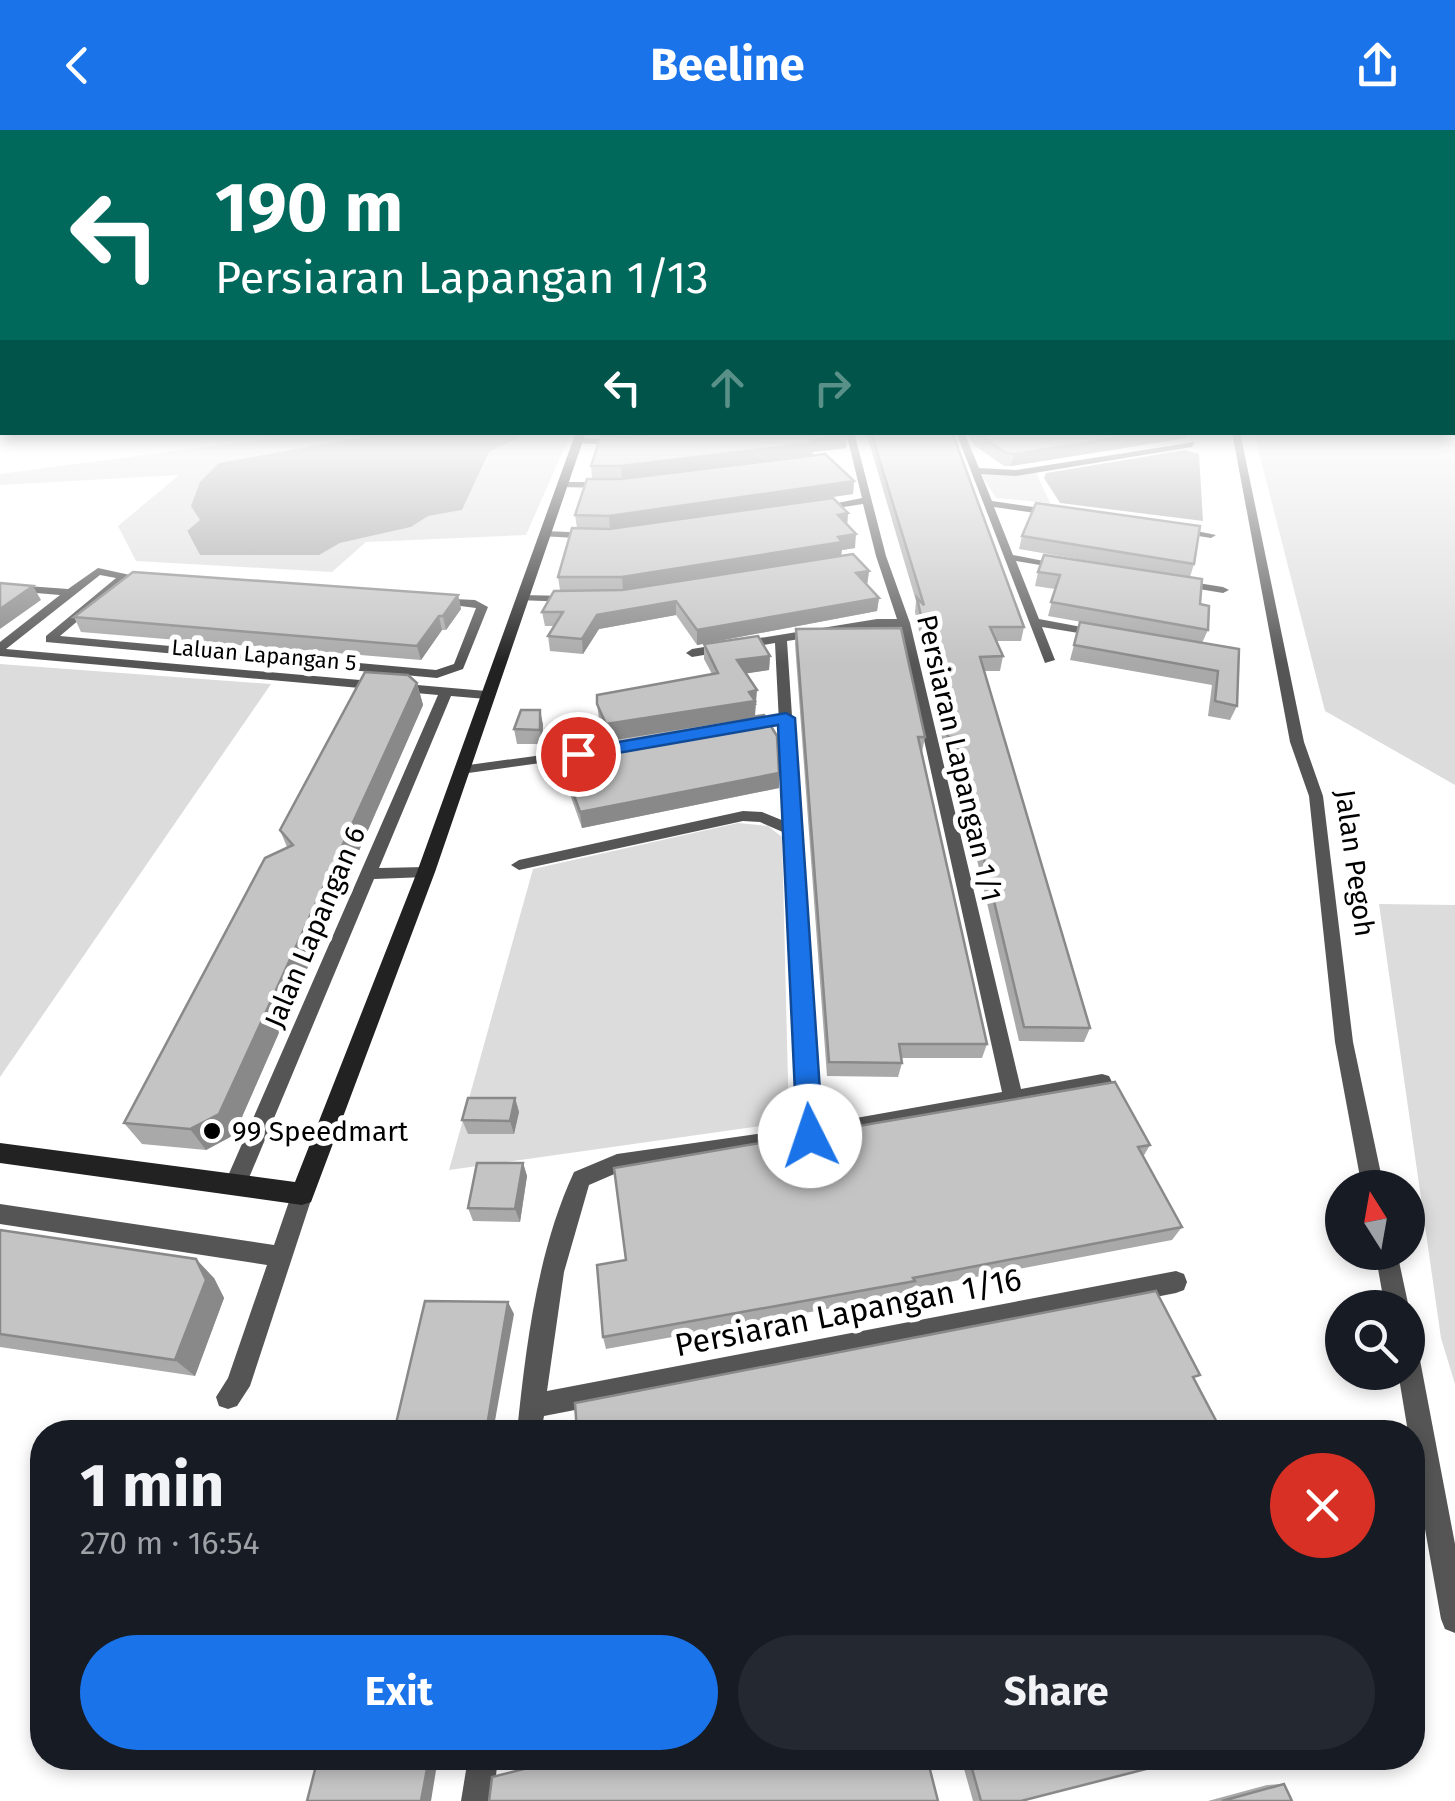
<!DOCTYPE html>
<html lang="en">
<head>
<meta charset="utf-8">
<style>
  body { margin:0; font-family:"Fira Sans",sans-serif; background:#242831; color:#f1f3f6; height:100vh; display:flex; flex-direction:column; font-size:38px; white-space:nowrap }
  * { box-sizing:border-box; margin:0 }
  p { font-size:32px; color:#9ea1a6 }
  .icon { flex:none; width:55px; height:55px; fill:none; stroke:currentColor; stroke-width:2; stroke-linecap:round; stroke-linejoin:round }
  .map { position:relative; flex:1; overflow:hidden }
  .drawer { position:absolute; left:30px; top:1290px; width:1395px; height:350px; display:flex; flex-direction:column; background:#171b24; border-radius:40px; box-shadow:0 5px 15px #0003 }
  .drawer>* { flex:none }
  .hud { position:absolute; left:0px; top:0px; width:1455px; height:305px; box-shadow:0 5px 15px #0003; background:#00695c; color:#fff; overflow:hidden }
  .needle { width:65px; rotate:349deg }
  .buttons { position:absolute; left:1325px; top:1040px; display:grid; gap:20px }
  .buttons a { display:grid; place-items:center; width:100px; height:100px; border-radius:50%; background:#171b24; box-shadow:0 5px 15px #0003; font-size:50px }
  .pin { position:absolute; display:grid; place-items:center; width:85px; height:85px; color:#fff; margin:-42px; border:5px solid #fff; border-radius:50%; box-shadow:0 2px 10px #0007 }
  .me { position:absolute; width:110px; margin:-55px; rotate:356deg; stroke-linejoin:round; filter:drop-shadow(0 0 8px #0008) }
  .turn { display:flex; align-items:center; gap:35px; height:210px; padding:0 50px; font-size:45px }
  .turn .icon { width:130px; height:130px; stroke-width:2.5 }
  .turn b { display:block; font-size:70px; line-height:85px }
  .lanes { display:flex; align-items:center; height:95px; padding:0 50px; background:#0003; justify-content:center; gap:50px; direction:ltr }
  .lanes .off { opacity:.35 }
  .round { display:grid; place-items:center; flex:none; width:105px; height:105px; border-radius:52px; background:#242831 }
  .head { display:flex; align-items:center; justify-content:space-between; height:170px; padding:0 50px }
  h1 { font-size:60px; font-weight:700; line-height:75px }
  .primary-button { display:flex; gap:20px; margin-top:auto; padding:20px 50px }
  .primary-button a { flex:1; height:115px; border-radius:60px; background:#1a73e8; color:#fff; font-size:40px; font-weight:700; line-height:115px; text-align:center }
  .primary-button a+a { background:#242831; color:#f1f3f6 }
  header { display:flex; justify-content:space-between; align-items:center; height:130px; padding:0 50px; background:#1a73e8; color:#fff; font-size:45px; font-weight:700 }
  .map>svg:first-child { display:block }
  .green { fill:#dcdcdc }
  .water { fill:#a3a3a3 }
  .lines { fill:none; stroke-linecap:round; stroke-linejoin:round }
  .street { fill:#555; fill-rule:evenodd }
  .secondary { fill:#222; fill-rule:evenodd }
  .wall { fill:#a9a9a9 }
  .shaded-wall { fill:#898989 }
  .building { fill:#c4c4c4; stroke:#898989; stroke-width:2.5 }
  .route { fill:#1a73e8; stroke:#114b97; stroke-width:2.5 }
  .poi-dot { fill:#000; stroke:#fff; stroke-width:4 }
  .labels { text-anchor:middle; dominant-baseline:central; stroke-width:10; stroke-linejoin:round; paint-order:stroke }
  .far-street-label { font-size:22px; fill:#000; stroke:#fff }
  .street-label { font-size:28px; fill:#000; stroke:#fff }
  .poi-label { font-size:28px; fill:#000; stroke:#fff; text-anchor:start }
  .near-street-label { font-size:32px; fill:#000; stroke:#fff }
</style>
</head>
<body>
<header><svg class="icon" aria-label="back" viewBox="0 0 24 24"><path d="M15 5l-7 7 7 7"/></svg>Beeline<svg class="icon" aria-label="share" viewBox="0 0 24 24"><path d="M12 15V3M7 8l5-5 5 5M5 13v7h14v-7"/></svg></header>
<div class="map">
<svg width="1455" height="1671" viewBox="0 0 1455 1671">
  <rect width="100%" height="100%" fill="#fff"/>
  <g class="green">
    <polygon points="1453,299 1455,299 1455,655 1325,581 1254,303 1452,302"/>
    <polygon points="310,303 384,303 219,333 200,390 187,402 200,425 318,425 340,413 411,397 427,386 462,380 489,322 519,307 519,303 571,303 526,405 366,412 332,442 136,431 118,396 179,345 0,355 0,344"/>
    <polygon points="1036,342 1050,373 996,368 981,344"/>
    <polygon points="0,534 271,554 0,947"/>
    <polygon points="738,693 768,696 782,707 789,992 449,1040 533,739"/>
    <polygon points="1379,774 1455,775 1455,1254 1441,1208"/>
  </g>
  <g class="water">
    <polygon points="384,303 519,302 520,307 489,322 462,380 428,386 411,397 340,413 319,425 200,425 187,401 200,390 191,376 200,352 219,333"/>
    <polygon points="1185,320 1199,324 1203,391 1060,373 1044,348 1046,343"/>
  </g>
  <g class="lines">
    <g class="street">
      <polygon points="846,302 854,302 886,426 910,493 1021,959 1102,944 1109,946 1112,952 1109,958 1102,960 856,1006 849,1003 846,997 849,991 856,988 1002,962 899,497 877,497 787,511 820,1006 817,1012 810,1015 803,1012 800,1006 785,703 760,692 743,691 519,740 511,735 519,730 743,681 762,682 784,691 775,513 692,527 686,523 692,519 877,489 897,489 876,426 863,374 818,381 813,378 862,368"/>
      <polygon points="956,302 964,302 979,338 1016,340 1195,312 1192,317 1016,346 981,344 992,371 1061,381 1062,383 1057,386 994,377 1013,425 1069,436 1064,439 1016,431 1039,489 1103,501 1103,507 1042,497 1055,530 1045,533"/>
      <polygon points="1232,302 1240,302 1304,612 1323,666 1353,912 1384,1058 1362,1058 1335,912 1309,666 1290,612"/>
      <polygon points="578,308 622,309 626,312 622,315 575,313"/>
      <polygon points="562,352 607,352 612,355 607,358 559,357 559,353"/>
      <polygon points="1177,397 1216,405 1211,408 1173,402 1173,398"/>
      <polygon points="544,401 594,403 599,406 594,409 540,406 539,404"/>
      <polygon points="98,438 153,450 147,453 126,450 60,506 436,540 454,534 476,478 437,473 431,470 433,468 475,470 488,477 463,539 437,548 46,512 46,506 116,448 100,445 6,519 486,561 492,565 486,569 451,566 379,738 426,737 434,742 426,747 374,749 246,1055 242,1062 235,1065 228,1062 224,1055 438,565 0,526 0,512 60,465 0,460 0,454 68,459"/>
      <polygon points="1179,450 1223,457 1229,460 1223,463 1175,455 1175,451"/>
      <polygon points="521,465 571,466 577,469 571,472 517,470 517,466"/>
      <polygon points="579,620 586,624 584,627 461,644 454,640 461,636"/>
      <path d="M 786,1000 L 793,1003 L 796,1009 L 793,1015 L 786,1018 L 619,1042 L 589,1055 L 564,1142 L 547,1261 L 1176,1141 L 1184,1144 L 1187,1152 L 1184,1160 L 1176,1163 L 544,1286 L 541,1302 L 517,1302 C 526,1216 537,1122 574,1042 L 617,1024 Z"/>
      <polygon points="302,1054 310,1057 313,1064 250,1256 237,1276 228,1279 219,1276 216,1267 228,1248 267,1135 0,1094 0,1074 274,1115 294,1057"/>
      <polygon points="1375,1122 1397,1122 1409,1178 1408,1181 1408,1178 1385,1178"/>
      <polygon points="1408,1218 1417,1221 1420,1230 1455,1414 1455,1503 1445,1499 1441,1489 1412,1326 1412,1302 1408,1302 1398,1242 1408,1242"/>
      <polygon points="468,1628 498,1628 493,1671 461,1671"/>
    </g>
    <polygon class="secondary" points="576,302 586,302 435,742 311,1072 302,1075 0,1033 0,1013 295,1052 417,742"/>
  </g>
  <g class="wall">
    <polygon points="866,302 952,302 1024,497 1021,511 996,511 1003,526 1000,541 984,541 1090,898 1084,912 1019,911 952,622 945,622 915,482 916,471"/>
    <polygon points="966,302 1188,302 1186,308 1011,336 1004,336 974,315"/>
    <polygon points="847,306 846,318 813,322 812,325 622,348 592,348 591,336 630,307"/>
    <polygon points="854,351 853,364 610,399 577,398 575,385"/>
    <polygon points="848,383 847,394 855,418 842,420 841,426 869,441 867,455 879,468 877,481 697,515 676,485 599,499 583,524 550,521 548,506 554,496 545,496 542,482 560,460 558,447 609,399"/>
    <polygon points="1022,406 1194,434 1190,447 1208,500 1202,513 1237,576 1230,590 1208,586 1212,555 1070,530 1080,492 1138,502 1048,486 1055,459 1035,456 1038,442 1141,440 1019,419"/>
    <polygon points="458,465 461,479 446,500 442,500 421,530 81,502 74,487"/>
    <polygon points="796,499 925,607 922,622 987,914 982,928 901,928 902,933 898,947 827,946 795,514"/>
    <polygon points="704,514 770,526 769,540 746,543 757,575 755,575 755,586 608,609 599,589 597,574 712,544 704,529"/>
    <polygon points="417,553 423,575 234,1005 206,1020 142,1014 124,993 287,717 280,700"/>
    <polygon points="540,580 543,595 542,614 517,614 514,599"/>
    <polygon points="557,618 779,658 582,698 559,633"/>
    <polygon points="515,968 519,982 514,1004 468,1004 462,990"/>
    <polygon points="1150,1015 1143,1027 1182,1097 1172,1110 912,1159 910,1164 606,1219 603,1207 626,1130"/>
    <polygon points="523,1033 527,1046 520,1092 473,1091 468,1078"/>
    <polygon points="0,1100 214,1148 224,1168 195,1246 0,1217"/>
    <polygon points="961,1628 1189,1628 1021,1671 973,1671"/>
    <polygon points="1284,1654 1292,1671 1208,1671 1267,1655"/>
  </g>
  <g class="shaded-wall">
    <polygon points="606,302 633,302 606,305"/>
    <polygon points="1151,302 1188,302 1186,308 1011,336 1014,324"/>
    <polygon points="847,306 846,318 813,322 812,325 622,348 621,336"/>
    <polygon points="854,351 853,364 610,399 609,386"/>
    <polygon points="848,383 847,396 838,385"/>
    <polygon points="856,404 855,418 842,420 841,426 623,460 622,447"/>
    <polygon points="869,441 867,455 856,443"/>
    <polygon points="33,456 41,470 0,499 0,479"/>
    <polygon points="458,465 461,479 446,500 443,486"/>
    <polygon points="879,468 877,481 697,515 697,500"/>
    <polygon points="676,471 676,485 599,499 583,524 582,509 597,485"/>
    <polygon points="439,486 442,500 421,530 417,516"/>
    <polygon points="770,526 769,540 737,545 737,530"/>
    <polygon points="417,553 423,575 234,1005 206,1020 190,999"/>
    <polygon points="757,560 755,586 608,609 606,594"/>
    <polygon points="540,580 543,595 542,614 540,600"/>
    <polygon points="779,643 779,658 582,698 580,682"/>
    <polygon points="515,968 519,982 514,1004 510,991"/>
    <polygon points="523,1033 527,1046 520,1092 515,1079"/>
    <polygon points="196,1129 214,1148 224,1168 195,1246 175,1230"/>
    <polygon points="508,1172 514,1184 493,1302 486,1302"/>
    <polygon points="429,1628 438,1628 431,1671 421,1671"/>
  </g>
  <g class="building">
    <polygon points="656,302 843,302 847,306 810,310 813,313 621,336 591,336 601,306 630,307"/>
    <polygon points="871,302 952,302 1024,497 990,497 1003,526 980,527 1090,898 1024,897 955,607 948,607 917,468 924,475"/>
    <polygon points="975,302 1151,302 1014,324 1006,323"/>
    <polygon points="825,324 854,351 609,386 575,385 587,349 621,349"/>
    <polygon points="833,368 848,383 838,385 856,404 838,407 842,412 622,447 558,447 572,398 609,399"/>
    <polygon points="1036,373 1200,396 1194,434 1022,406"/>
    <polygon points="853,424 869,441 856,443 879,468 697,500 676,471 597,485 582,509 548,506 563,482 542,482 554,461 622,460"/>
    <polygon points="1044,425 1202,449 1200,474 1209,476 1208,500 1051,472 1060,445 1038,442"/>
    <polygon points="133,442 458,465 443,486 439,486 417,516 74,487"/>
    <polygon points="0,453 33,456 0,479"/>
    <polygon points="1080,492 1239,519 1237,576 1215,571 1218,541 1074,515"/>
    <polygon points="901,498 925,607 918,607 987,914 899,914 902,933 829,932 796,499"/>
    <polygon points="758,506 770,526 737,530 757,560 749,562 755,571 606,594 597,574 597,565 718,543 704,514"/>
    <polygon points="365,542 408,545 417,553 219,984 190,999 124,993 265,728 293,715 280,700"/>
    <polygon points="521,580 540,580 540,600 514,599"/>
    <polygon points="764,585 777,606 779,643 580,682 557,618"/>
    <polygon points="1115,952 1150,1015 1138,1017 1182,1097 913,1148 915,1151 603,1207 597,1135 626,1130 614,1038"/>
    <polygon points="468,968 515,968 510,991 462,990"/>
    <polygon points="477,1033 523,1033 515,1079 468,1078"/>
    <polygon points="0,1100 196,1129 206,1150 175,1230 0,1204"/>
    <polygon points="1156,1161 1200,1245 1193,1247 1222,1302 577,1302 575,1273"/>
    <polygon points="425,1171 508,1172 486,1302 394,1302"/>
    <polygon points="318,1628 429,1628 421,1671 307,1671"/>
    <polygon points="568,1628 927,1628 938,1671 489,1671 492,1647"/>
    <polygon points="969,1628 1189,1628 1021,1671 981,1671"/>
    <polygon points="1284,1654 1292,1671 1222,1671"/>
  </g>
  <linearGradient id="sky" x2="0" y2="1"><stop stop-color="#8cadcc"/><stop offset="0.56" stop-color="#fff"/><stop offset="1" stop-color="#fff" stop-opacity="0"/></linearGradient>
  <rect width="1455" height="533" fill="url(#sky)"/>
  <polygon class="route" points="786,583 795,588 823,1006 820,1014 810,1017 801,1014 797,1006 778,595 578,630 569,624 578,619"/>
  <circle class="poi-dot" cx="212" cy="1001" r="10"/>
  <g class="labels">
    <g class="far-street-label">
      <text transform="translate(264 525) rotate(5)">Laluan Lapangan 5</text>
    </g>
    <g class="street-label">
      <text transform="translate(959 628) rotate(77)">Persiaran Lapangan 1/1</text>
      <text transform="translate(1355 733) rotate(82)">Jalan Pegoh</text>
      <text transform="translate(315 797) rotate(-67)">Jalan Lapangan 6</text>
    </g>
    <g class="poi-label">
      <text x="232" y="1001">99 Speedmart</text>
    </g>
    <g class="near-street-label">
      <text transform="translate(848 1182) rotate(-11)">Persiaran Lapangan 1/16</text>
    </g>
  </g>
</svg>
<div class="buttons">
<a><svg class="needle" viewBox="-14 -14 28 28"><path d="M0-13l5 13h-10z" fill="#e53935"/><path d="M0 13l5-13h-10z" fill="#9ea1a6"/></svg></a>
<a><svg class="icon" aria-label="search" viewBox="0 0 24 24"><circle cx="10" cy="10" r="6"/><path d="M15 15l6 6"/></svg></a>
</div>
<div class="pin" style="left:578px;top:624px;background:#d93025"><svg class="icon" aria-label="arrive" viewBox="0 0 24 24"><path d="M6 21V4h12l-3 4 3 4H6"/></svg></div>
<svg class="me" style="left:810px;top:1006px" viewBox="-20 -20 40 40"><circle r="19" fill="#fff"/><path d="M0-13L10 11 0 6-10 11z" fill="#1a73e8"/></svg>
<div class="hud">
<div class="turn"><svg class="icon" aria-label="left" viewBox="0 0 24 24"><path d="M17 20v-9H6M10 6l-5 5 5 5"/></svg><div><b>190 m</b>Persiaran Lapangan 1/13</div></div>
<div class="lanes"><svg class="icon" aria-label="left" viewBox="0 0 24 24"><path d="M17 20v-9H6M10 6l-5 5 5 5"/></svg><svg class="icon off" aria-label="ahead" viewBox="0 0 24 24"><path d="M12 20V5M6 11l6-6 6 6"/></svg><svg class="icon off" aria-label="right" viewBox="0 0 24 24"><path d="M7 20v-9h11M14 6l5 5-5 5"/></svg></div>
</div>
<section class="drawer">
<div class="head"><div><h1>1 min</h1><p>270 m · 16:54</p></div><a class="round" style="background:#d93025;color:#fff"><svg class="icon" aria-label="close" viewBox="0 0 24 24"><path d="M6 6l12 12M18 6L6 18"/></svg></a></div>
<div class="primary-button"><a>Exit</a><a>Share</a></div>
</section>
</div>
</body>
</html>
